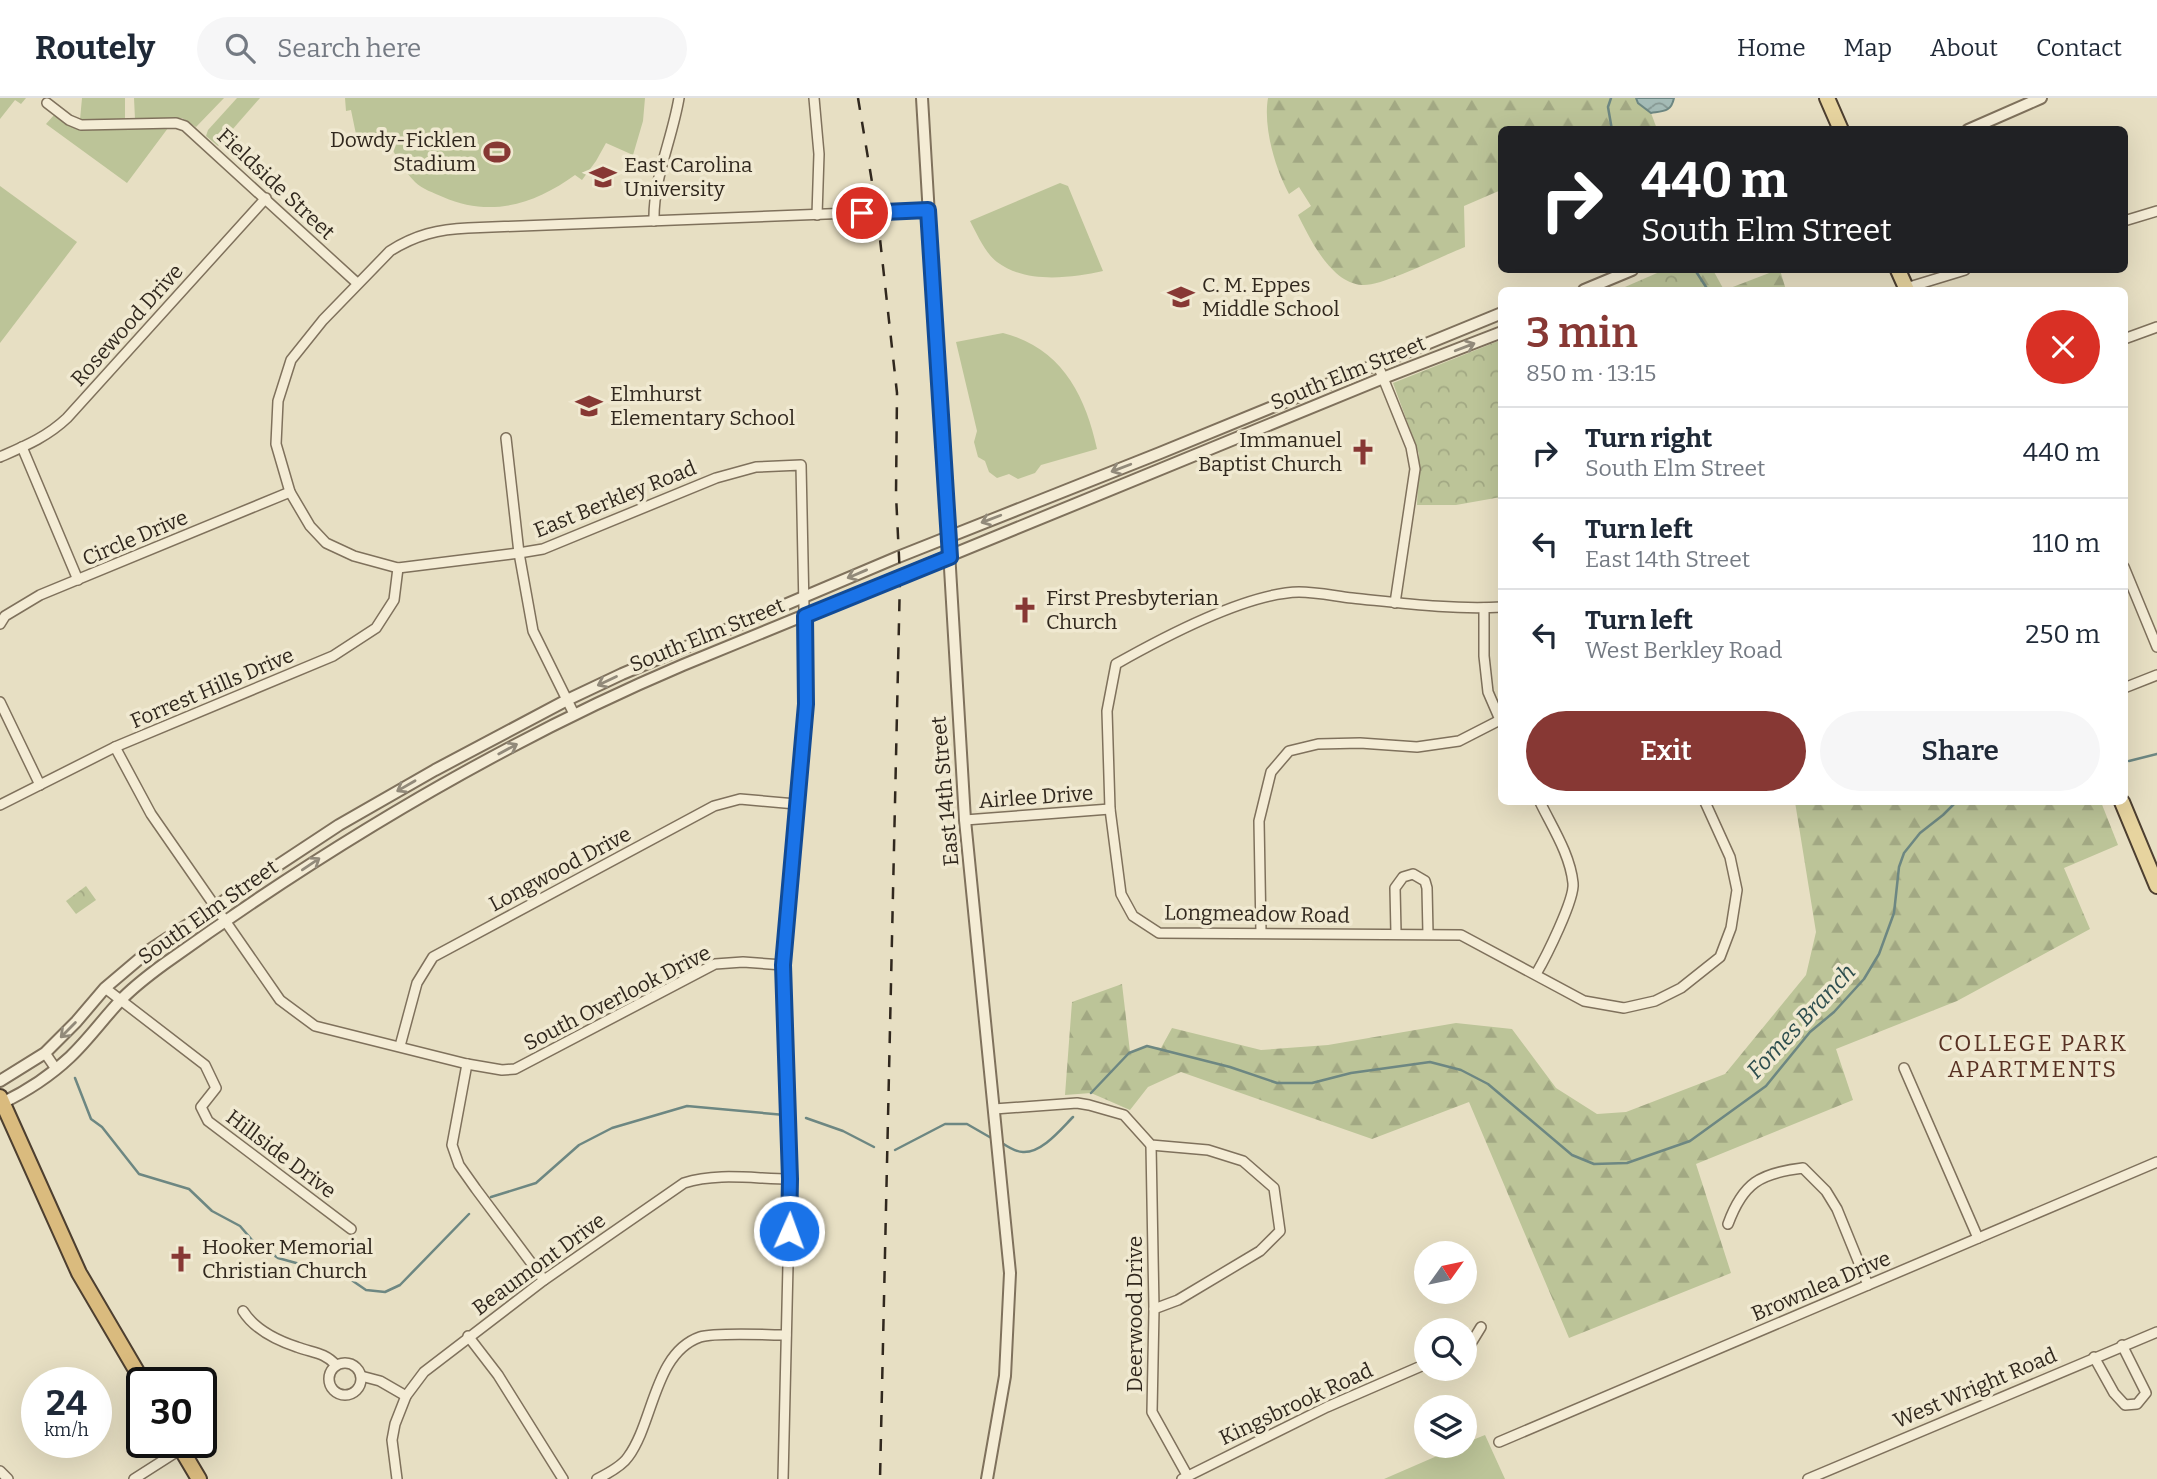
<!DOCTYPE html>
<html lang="en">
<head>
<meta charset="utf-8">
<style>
  body { margin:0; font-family:Bitter,serif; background:#f6f6f7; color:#1f2937; height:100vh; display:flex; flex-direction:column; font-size:26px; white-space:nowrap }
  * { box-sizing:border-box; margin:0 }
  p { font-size:23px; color:#747a83 }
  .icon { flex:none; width:38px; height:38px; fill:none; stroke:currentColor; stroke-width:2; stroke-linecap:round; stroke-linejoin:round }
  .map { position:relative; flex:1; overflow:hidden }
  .drawer { position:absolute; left:1498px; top:189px; width:630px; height:518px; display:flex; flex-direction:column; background:#fff; border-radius:10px; box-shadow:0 7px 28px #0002 }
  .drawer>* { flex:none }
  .banner { position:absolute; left:1498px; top:28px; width:630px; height:147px; border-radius:10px; box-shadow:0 7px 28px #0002; background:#202124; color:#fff; overflow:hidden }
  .needle { width:46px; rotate:57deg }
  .buttons { position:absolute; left:1414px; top:1143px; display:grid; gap:14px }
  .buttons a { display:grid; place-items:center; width:63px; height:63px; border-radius:50%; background:#fff; box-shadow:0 7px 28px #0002; font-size:35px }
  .speed { position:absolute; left:21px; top:1269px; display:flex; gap:14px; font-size:35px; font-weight:700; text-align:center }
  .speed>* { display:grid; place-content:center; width:91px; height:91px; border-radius:50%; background:#fff; box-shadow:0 7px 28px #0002; line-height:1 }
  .speed small { font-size:18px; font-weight:400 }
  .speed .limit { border:4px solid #111; border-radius:10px; background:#fff; color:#111 }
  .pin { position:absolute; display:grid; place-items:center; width:60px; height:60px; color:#fff; margin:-30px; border:4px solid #fff; border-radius:50%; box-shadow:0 2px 7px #0007 }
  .me { position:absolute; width:77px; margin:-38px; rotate:2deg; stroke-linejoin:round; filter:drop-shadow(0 0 5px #0008) }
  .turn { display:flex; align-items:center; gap:24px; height:147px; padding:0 28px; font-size:32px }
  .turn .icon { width:91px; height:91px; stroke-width:2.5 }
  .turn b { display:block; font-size:49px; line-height:60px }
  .round { display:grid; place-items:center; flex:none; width:74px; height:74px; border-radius:37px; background:#f6f6f7 }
  .headline { display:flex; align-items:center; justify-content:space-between; height:119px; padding:0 28px }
  h1 { font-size:42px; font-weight:600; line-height:52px; color:#873834 }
  .cta { display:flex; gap:14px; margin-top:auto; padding:14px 28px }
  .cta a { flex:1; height:80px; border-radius:42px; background:#873834; color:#fff; font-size:28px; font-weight:600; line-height:80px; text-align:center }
  .cta a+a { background:#f6f6f7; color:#1f2937 }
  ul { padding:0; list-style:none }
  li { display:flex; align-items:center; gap:21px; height:91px; padding:0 28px; border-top:2px solid #e0e1e3 }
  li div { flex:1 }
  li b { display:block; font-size:26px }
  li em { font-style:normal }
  header { display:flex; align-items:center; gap:42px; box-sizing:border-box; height:98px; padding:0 35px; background:#fff; border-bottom:2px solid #e0e1e3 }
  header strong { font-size:33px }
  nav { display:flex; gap:38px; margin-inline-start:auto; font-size:24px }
  .search { width:490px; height:63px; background:#f6f6f7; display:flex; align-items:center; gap:18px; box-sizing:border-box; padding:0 24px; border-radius:38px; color:#747a83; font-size:26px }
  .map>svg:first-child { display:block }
  .grass { fill:#bcc498 }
  .forest { fill:url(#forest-firs) }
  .park { fill:url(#park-crowns) }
  .water { fill:url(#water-waves); stroke:#6d8782; stroke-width:2 }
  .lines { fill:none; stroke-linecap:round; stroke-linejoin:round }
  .stream { stroke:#6d8782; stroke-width:2.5 }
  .minor-casing { stroke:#7f715c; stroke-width:12 }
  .tertiary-casing { stroke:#7f715c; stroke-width:14 }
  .primary-casing { stroke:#4d3f30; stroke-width:18 }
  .trunk-casing { stroke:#4d3f30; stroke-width:18 }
  .minor { stroke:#f4ecd5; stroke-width:9 }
  .tertiary { stroke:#f4ecd5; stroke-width:10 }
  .primary { stroke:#e7d49f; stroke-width:14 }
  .trunk { stroke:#dabb7e; stroke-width:14 }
  .rail { stroke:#31281e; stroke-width:2.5; stroke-dasharray:12 12; stroke-linecap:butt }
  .oneway { stroke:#928a7a }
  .route-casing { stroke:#114b97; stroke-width:18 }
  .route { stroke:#1a73e8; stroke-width:12 }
  .labels { text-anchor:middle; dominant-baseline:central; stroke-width:7; stroke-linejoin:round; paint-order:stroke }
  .poi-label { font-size:21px; fill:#31281e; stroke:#f0e9d1; text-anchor:start }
  .street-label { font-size:21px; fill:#31281e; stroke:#f0e9d1 }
  .water-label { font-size:23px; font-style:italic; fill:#2f4f4f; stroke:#f0e9d1 }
  .neighbourhood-label { font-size:23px; letter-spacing:2px; fill:#583123; stroke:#f0e9d1 }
</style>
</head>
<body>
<header>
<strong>Routely</strong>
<div class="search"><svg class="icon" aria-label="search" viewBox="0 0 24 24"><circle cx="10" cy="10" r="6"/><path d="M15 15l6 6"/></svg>Search here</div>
<nav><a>Home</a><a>Map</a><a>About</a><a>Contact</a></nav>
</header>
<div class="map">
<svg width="2157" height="1381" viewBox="0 0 2157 1381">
  <defs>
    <pattern id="forest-firs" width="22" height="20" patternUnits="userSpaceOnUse" patternTransform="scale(1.75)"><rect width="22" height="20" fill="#bcc498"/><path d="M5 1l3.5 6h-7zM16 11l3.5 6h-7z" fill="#a2a883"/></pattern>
    <pattern id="park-crowns" width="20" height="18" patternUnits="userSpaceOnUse" patternTransform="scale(1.75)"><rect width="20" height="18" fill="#bcc498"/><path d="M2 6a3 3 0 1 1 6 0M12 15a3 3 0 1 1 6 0" fill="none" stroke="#a2a883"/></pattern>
    <pattern id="water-waves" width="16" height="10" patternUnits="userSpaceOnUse" patternTransform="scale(1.75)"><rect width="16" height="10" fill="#a4bbb6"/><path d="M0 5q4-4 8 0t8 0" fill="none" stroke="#869893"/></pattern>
  </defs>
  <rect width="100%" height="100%" fill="#e7dfc3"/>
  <g class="grass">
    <polygon points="0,0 26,0 21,6 15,2 0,21"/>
    <polygon points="82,0 125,0 125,21 80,22"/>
    <polygon points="134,0 224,0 196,29 182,20 135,21"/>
    <polygon points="237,0 260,0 218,48 206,38 208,32"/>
    <path d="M 345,0 L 645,0 L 643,23 L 633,57 L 606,45 L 596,63 L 582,82 L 575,77 C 535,106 491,120 443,99 C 434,95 422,91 415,84 C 404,73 393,55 387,39 L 358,46 L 351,12 L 346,13 Z"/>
    <polygon points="54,17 80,32 168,30 127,85 46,26"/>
    <path d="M 1060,85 L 1068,88 L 1103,173 C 1071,180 1026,186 997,164 C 985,155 977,136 970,123 Z"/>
    <polygon points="0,88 77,144 0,245"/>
    <path d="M 1003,235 C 1061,250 1085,296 1097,351 L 1041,367 L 1035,375 L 1018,381 L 1009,376 L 997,380 L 989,374 L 985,363 L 978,359 L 974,344 L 977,333 L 956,244 Z"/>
    <polygon points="1485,1337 1505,1381 1384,1381 1460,1348 1465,1348 1465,1345"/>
  </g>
  <g class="forest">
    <path d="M 1268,0 L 1636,0 L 1638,5 L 1651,15 L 1657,31 L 1502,32 L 1501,92 L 1464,108 L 1465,149 C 1444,157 1381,189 1362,187 C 1331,185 1310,141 1298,117 L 1311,108 L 1299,89 L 1289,96 C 1275,70 1263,29 1268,0 Z"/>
    <polygon points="1671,172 1713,172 1724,192 1682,192"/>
    <polygon points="1777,172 1780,172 1786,192 1725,192"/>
    <polygon points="1795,704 2101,704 2118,747 2064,770 2090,831 1957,903 1836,951 1853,1002 1696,1066 1731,1175 1569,1240 1469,1004 1372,1041 1181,974 1148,989 1130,1012 1091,995 1065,997 1072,904 1122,886 1130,954 1147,948 1161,950 1172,930 1261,952 1328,947 1456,925 1512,931 1556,990 1597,1016 1626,1014 1725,976 1806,877 1816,834"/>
  </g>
  <g class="park">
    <polygon points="1664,172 1695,172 1708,192 1618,192"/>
    <polygon points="1501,242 1501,399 1456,407 1417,407 1419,356 1393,285"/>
    <polygon points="86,788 96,802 76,816 66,803"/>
  </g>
  <path class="water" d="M 1636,0 L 1674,0 C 1671,14 1664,13 1651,15 L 1638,5 Z"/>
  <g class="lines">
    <g class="stream">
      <polyline points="1611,0 1608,9 1612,32"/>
      <polyline points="1695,172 1708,192"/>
      <polyline points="2129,663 2157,656"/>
      <polyline points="75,980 91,1021 102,1029 139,1076 189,1091 212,1113 240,1128 252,1142 278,1160 347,1179 366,1192 385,1194 400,1187 469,1116"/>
      <polyline points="1091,995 1129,955 1147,948 1230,969 1277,985 1312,985 1351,975 1430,964 1461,972 1488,986 1572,1057 1594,1066 1627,1065 1690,1043 1766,988 1810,934 1834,914 1864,881 1879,856 1894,815 1899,769 1904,755 1920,735 1943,717 1956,704"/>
      <polyline points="806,1020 843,1033 874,1049"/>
      <path d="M 1002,1045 C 1008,1049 1016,1054 1023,1054 C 1042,1055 1061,1031 1073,1019"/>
      <polyline points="895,1052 945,1026 967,1026 993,1041"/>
      <polyline points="491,1099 536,1085 579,1047 612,1030 687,1008 785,1017"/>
    </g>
    <g class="minor-casing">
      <g id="minor">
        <polyline points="814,0 819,56 817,117"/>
        <polyline points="47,5 69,22 81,27 176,25 185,28 357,185"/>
        <path d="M 654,123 C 653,81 672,42 679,0"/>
        <polyline points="2124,123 2157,113"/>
        <polyline points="1906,190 1965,172"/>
        <polyline points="2124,241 2157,229"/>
        <polyline points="1377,265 1411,349 1415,371 1395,505"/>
        <polyline points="506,340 519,455 533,533 574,616"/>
        <polyline points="22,349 78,482"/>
        <path d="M 0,359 C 25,348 47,339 67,320 L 266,100"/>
        <polyline points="2124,469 2157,549"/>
        <path d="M 1502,509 C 1452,512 1401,505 1352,500 C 1335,498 1316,494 1299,494 C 1246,495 1162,540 1116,566 L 1107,613 L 1110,711 L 1121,796 L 1133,818 L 1159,835 L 1461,837 L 1584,903 L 1624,910 L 1655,903 L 1681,890 L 1720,859 L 1731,830 L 1737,792 L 1730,759 L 1705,704"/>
        <polyline points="1484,510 1484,558 1488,594 1501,624"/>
        <polyline points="0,526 5,518 40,497 290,394"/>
        <polyline points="2124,590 2157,577"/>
        <polyline points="0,604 40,687"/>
        <polyline points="115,649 151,716 280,902 315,928 467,966 502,972 515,971 715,866 743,864 783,867"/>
        <polyline points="0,707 115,649 333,558 376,530 394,502 398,470"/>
        <polyline points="965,722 1110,711"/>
        <polyline points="1261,834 1259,723 1271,674 1289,653 1318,646 1360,645 1417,649 1459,643 1500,622"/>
        <polyline points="1396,835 1395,790 1403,779 1413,776 1425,783 1427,790 1428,836"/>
        <path d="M 1536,876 C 1546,859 1575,801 1573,785 C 1570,756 1552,729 1540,704"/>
        <polyline points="105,890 205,967 216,990 201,1009 208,1023 351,1131"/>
        <polyline points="400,948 417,885 433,859 714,708 740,701 796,706"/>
        <polyline points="45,955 56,971"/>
        <polyline points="467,966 452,1047 459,1067 476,1091 544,1182"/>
        <polyline points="1904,970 1978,1140"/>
        <polyline points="994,1011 1077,1005 1089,1007 1124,1017 1151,1047 1208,1052 1243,1063 1274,1090 1280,1133 1260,1153 1178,1202 1154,1211"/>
        <polyline points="1151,1047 1154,1211 1152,1314 1187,1377"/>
        <path d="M 1728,1126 C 1743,1085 1760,1075 1803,1070 L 1826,1093 L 1837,1111 L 1868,1187"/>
        <path d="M 243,1213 C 255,1232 276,1242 297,1249 C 313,1255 324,1254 336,1267"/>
        <polyline points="468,1238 498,1277 563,1381"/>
        <polyline points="1465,1249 1470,1247 1481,1229"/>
        <polyline points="2094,1259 2114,1295 2125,1307 2137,1306 2146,1295 2122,1247"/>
        <circle cx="345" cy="1281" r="16"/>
        <polyline points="361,1278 380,1283 406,1298"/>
        <polyline points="1499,1344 2157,1064"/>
        <polyline points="0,1373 8,1381"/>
        <polyline points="134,1381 181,1351"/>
        <path d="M 397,1381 L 392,1342 L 395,1326 L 406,1298 L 424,1274 L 544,1182 L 684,1085 C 718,1074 755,1081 790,1081"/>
        <path d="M 597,1381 C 607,1376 622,1368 628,1359 C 654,1324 654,1255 700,1239 C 715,1234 767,1237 786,1237"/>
        <path d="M 783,1381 L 790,1081 L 783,867 L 806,606 L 801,367 L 756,369 L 716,380 L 543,451 L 519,455 L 398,470 L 354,458 L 326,445 L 310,428 L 290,394 L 276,346 L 278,303 L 291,262 L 323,222 L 390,153 C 415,137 439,131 468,130 L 928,112"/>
        <polyline points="1182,1381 1327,1309 1426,1266"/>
        <polyline points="1808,1381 2157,1234"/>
      </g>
    </g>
    <g class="tertiary-casing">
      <g id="tertiary">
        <polyline points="922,0 965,722 1010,1175 1005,1278 987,1381"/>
        <polyline points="1968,32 2041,0"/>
        <polyline points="1584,192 1632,172"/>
        <polyline points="0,983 45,955 76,924 105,890 151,851 339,727 435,672 567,602 622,576 898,459 1160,355 1502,215"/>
        <path d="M 0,1006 C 25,994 50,978 70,959 C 88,942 103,921 120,903 C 133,889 149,877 164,866 C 327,749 499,645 683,567 L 1383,280 L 1502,234"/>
      </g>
    </g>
    <g class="primary-casing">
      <g id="primary">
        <polyline points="1827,0 1841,32"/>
        <polyline points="1898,172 1907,192"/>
        <polyline points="2122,704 2157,788"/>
      </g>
    </g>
    <g class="trunk-casing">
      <g id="trunk">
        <polyline points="0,999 79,1175 143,1284"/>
        <polyline points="177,1344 199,1381"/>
      </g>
    </g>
    <use href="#minor" class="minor"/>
    <use href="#tertiary" class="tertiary"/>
    <use href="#primary" class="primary"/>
    <use href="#trunk" class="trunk"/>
    <polyline class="rail" points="858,0 877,114 897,295 896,397 900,479 880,1381"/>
  </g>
  <defs><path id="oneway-shaft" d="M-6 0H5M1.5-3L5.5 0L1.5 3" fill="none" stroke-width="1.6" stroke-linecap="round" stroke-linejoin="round" transform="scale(1.75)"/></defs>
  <g class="oneway">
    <use href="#oneway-shaft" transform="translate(1465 249) rotate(-21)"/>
    <use href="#oneway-shaft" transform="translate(1121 370) rotate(159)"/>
    <use href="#oneway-shaft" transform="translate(991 421) rotate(159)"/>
    <use href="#oneway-shaft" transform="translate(857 476) rotate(157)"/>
    <use href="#oneway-shaft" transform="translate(607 583) rotate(155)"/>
    <use href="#oneway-shaft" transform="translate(508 651) rotate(-28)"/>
    <use href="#oneway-shaft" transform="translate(406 688) rotate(150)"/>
    <use href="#oneway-shaft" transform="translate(311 766) rotate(-34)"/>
    <use href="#oneway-shaft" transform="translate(68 932) rotate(135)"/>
  </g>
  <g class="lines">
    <g class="route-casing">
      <polyline id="route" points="789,1133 790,1081 783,867 806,606 805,518 950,459 928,112 862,115"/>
    </g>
    <use href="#route" class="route"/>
  </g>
  <defs>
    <g id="stadium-bare" transform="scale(2.1)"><path d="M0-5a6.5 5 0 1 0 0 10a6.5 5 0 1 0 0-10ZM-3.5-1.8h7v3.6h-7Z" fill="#873834" stroke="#f0e9d1" stroke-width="2.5" paint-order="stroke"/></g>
    <g id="university-bare" transform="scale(2.1)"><path d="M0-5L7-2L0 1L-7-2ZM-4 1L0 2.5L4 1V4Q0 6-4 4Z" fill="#873834" stroke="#f0e9d1" stroke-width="2.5" paint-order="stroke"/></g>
    <g id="school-bare" transform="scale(2.1)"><path d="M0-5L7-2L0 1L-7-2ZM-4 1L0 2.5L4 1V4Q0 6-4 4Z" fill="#873834" stroke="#f0e9d1" stroke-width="2.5" paint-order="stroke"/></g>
    <g id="church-bare" transform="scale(2.1)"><path d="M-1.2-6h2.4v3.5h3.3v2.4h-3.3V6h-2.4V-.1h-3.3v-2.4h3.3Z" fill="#873834" stroke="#f0e9d1" stroke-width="2.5" paint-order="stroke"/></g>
  </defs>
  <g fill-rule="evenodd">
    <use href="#stadium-bare" x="497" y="54"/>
    <use href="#university-bare" x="603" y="79"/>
    <use href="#school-bare" x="1181" y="199"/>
    <use href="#school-bare" x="589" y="308"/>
    <use href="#church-bare" x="1363" y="354"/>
    <use href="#church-bare" x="1025" y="512"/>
    <use href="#church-bare" x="181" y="1161"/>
  </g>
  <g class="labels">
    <g class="poi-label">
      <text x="476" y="42" text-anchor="end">Dowdy-Ficklen<tspan x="476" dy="24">Stadium</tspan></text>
      <text x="624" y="67">East Carolina<tspan x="624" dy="24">University</tspan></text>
      <text x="1202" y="187">C. M. Eppes<tspan x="1202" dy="24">Middle School</tspan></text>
      <text x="610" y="296">Elmhurst<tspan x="610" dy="24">Elementary School</tspan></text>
      <text x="1342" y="342" text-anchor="end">Immanuel<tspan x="1342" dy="24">Baptist Church</tspan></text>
      <text x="1046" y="500">First Presbyterian<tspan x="1046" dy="24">Church</tspan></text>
      <text x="202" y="1149">Hooker Memorial<tspan x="202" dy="24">Christian Church</tspan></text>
    </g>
    <g class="street-label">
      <text transform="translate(276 86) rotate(43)">Fieldside Street</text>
      <text transform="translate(127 227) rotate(-48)">Rosewood Drive</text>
      <text transform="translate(1348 275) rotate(-22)">South Elm Street</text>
      <text transform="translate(615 401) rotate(-22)">East Berkley Road</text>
      <text transform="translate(135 440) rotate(-23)">Circle Drive</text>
      <text transform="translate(707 537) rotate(-22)">South Elm Street</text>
      <text transform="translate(212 590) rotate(-23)">Forrest Hills Drive</text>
      <text transform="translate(945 693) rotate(-95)">East 14th Street</text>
      <text transform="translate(1036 699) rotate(-4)">Airlee Drive</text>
      <text transform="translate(560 771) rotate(-28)">Longwood Drive</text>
      <text transform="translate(208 814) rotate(-35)">South Elm Street</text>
      <text transform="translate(1257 816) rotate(1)">Longmeadow Road</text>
      <text transform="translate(617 900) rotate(-27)">South Overlook Drive</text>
      <text transform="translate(281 1056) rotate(37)">Hillside Drive</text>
      <text transform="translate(539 1166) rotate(-36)">Beaumont Drive</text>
      <text transform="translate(1821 1188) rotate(-23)">Brownlea Drive</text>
      <text transform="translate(1135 1216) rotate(-90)">Deerwood Drive</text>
      <text transform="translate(1975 1290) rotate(-23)">West Wright Road</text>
      <text transform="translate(1296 1306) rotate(-25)">Kingsbrook Road</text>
    </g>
    <g class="water-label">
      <text transform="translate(1801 923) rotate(-47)">Fomes Branch</text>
    </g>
    <g class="neighbourhood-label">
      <text x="2033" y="945">COLLEGE PARK<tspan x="2033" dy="26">APARTMENTS</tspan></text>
    </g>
  </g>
</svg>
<div class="buttons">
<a><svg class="needle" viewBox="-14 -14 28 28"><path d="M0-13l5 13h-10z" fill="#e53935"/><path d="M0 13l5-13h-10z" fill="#747a83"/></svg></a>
<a><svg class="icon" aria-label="search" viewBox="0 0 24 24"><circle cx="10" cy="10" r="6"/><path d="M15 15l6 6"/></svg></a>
<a><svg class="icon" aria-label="layers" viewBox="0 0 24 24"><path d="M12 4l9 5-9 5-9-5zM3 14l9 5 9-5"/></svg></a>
</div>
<div class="speed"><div>24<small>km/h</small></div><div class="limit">30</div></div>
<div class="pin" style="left:862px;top:115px;background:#d93025"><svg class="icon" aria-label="arrive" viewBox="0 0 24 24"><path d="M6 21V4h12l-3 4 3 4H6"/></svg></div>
<svg class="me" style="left:789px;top:1133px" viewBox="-20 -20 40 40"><circle r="17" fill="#1a73e8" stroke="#fff" stroke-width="3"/><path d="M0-11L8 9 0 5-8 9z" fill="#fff"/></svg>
<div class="banner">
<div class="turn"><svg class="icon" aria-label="right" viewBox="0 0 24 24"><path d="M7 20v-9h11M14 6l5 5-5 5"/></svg><div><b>440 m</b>South Elm Street</div></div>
</div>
<section class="drawer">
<div class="headline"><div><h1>3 min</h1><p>850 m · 13:15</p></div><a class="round" style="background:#d93025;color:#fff"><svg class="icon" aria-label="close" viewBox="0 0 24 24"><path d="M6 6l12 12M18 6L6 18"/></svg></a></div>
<ul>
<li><svg class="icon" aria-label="right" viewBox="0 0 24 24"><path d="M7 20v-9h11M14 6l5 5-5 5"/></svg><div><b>Turn right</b><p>South Elm Street</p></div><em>440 m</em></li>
<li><svg class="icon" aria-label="left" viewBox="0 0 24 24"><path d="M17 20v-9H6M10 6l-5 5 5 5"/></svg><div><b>Turn left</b><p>East 14th Street</p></div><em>110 m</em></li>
<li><svg class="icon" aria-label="left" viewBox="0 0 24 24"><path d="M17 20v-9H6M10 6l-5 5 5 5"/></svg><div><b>Turn left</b><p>West Berkley Road</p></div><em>250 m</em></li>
</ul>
<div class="cta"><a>Exit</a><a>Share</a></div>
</section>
</div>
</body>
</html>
